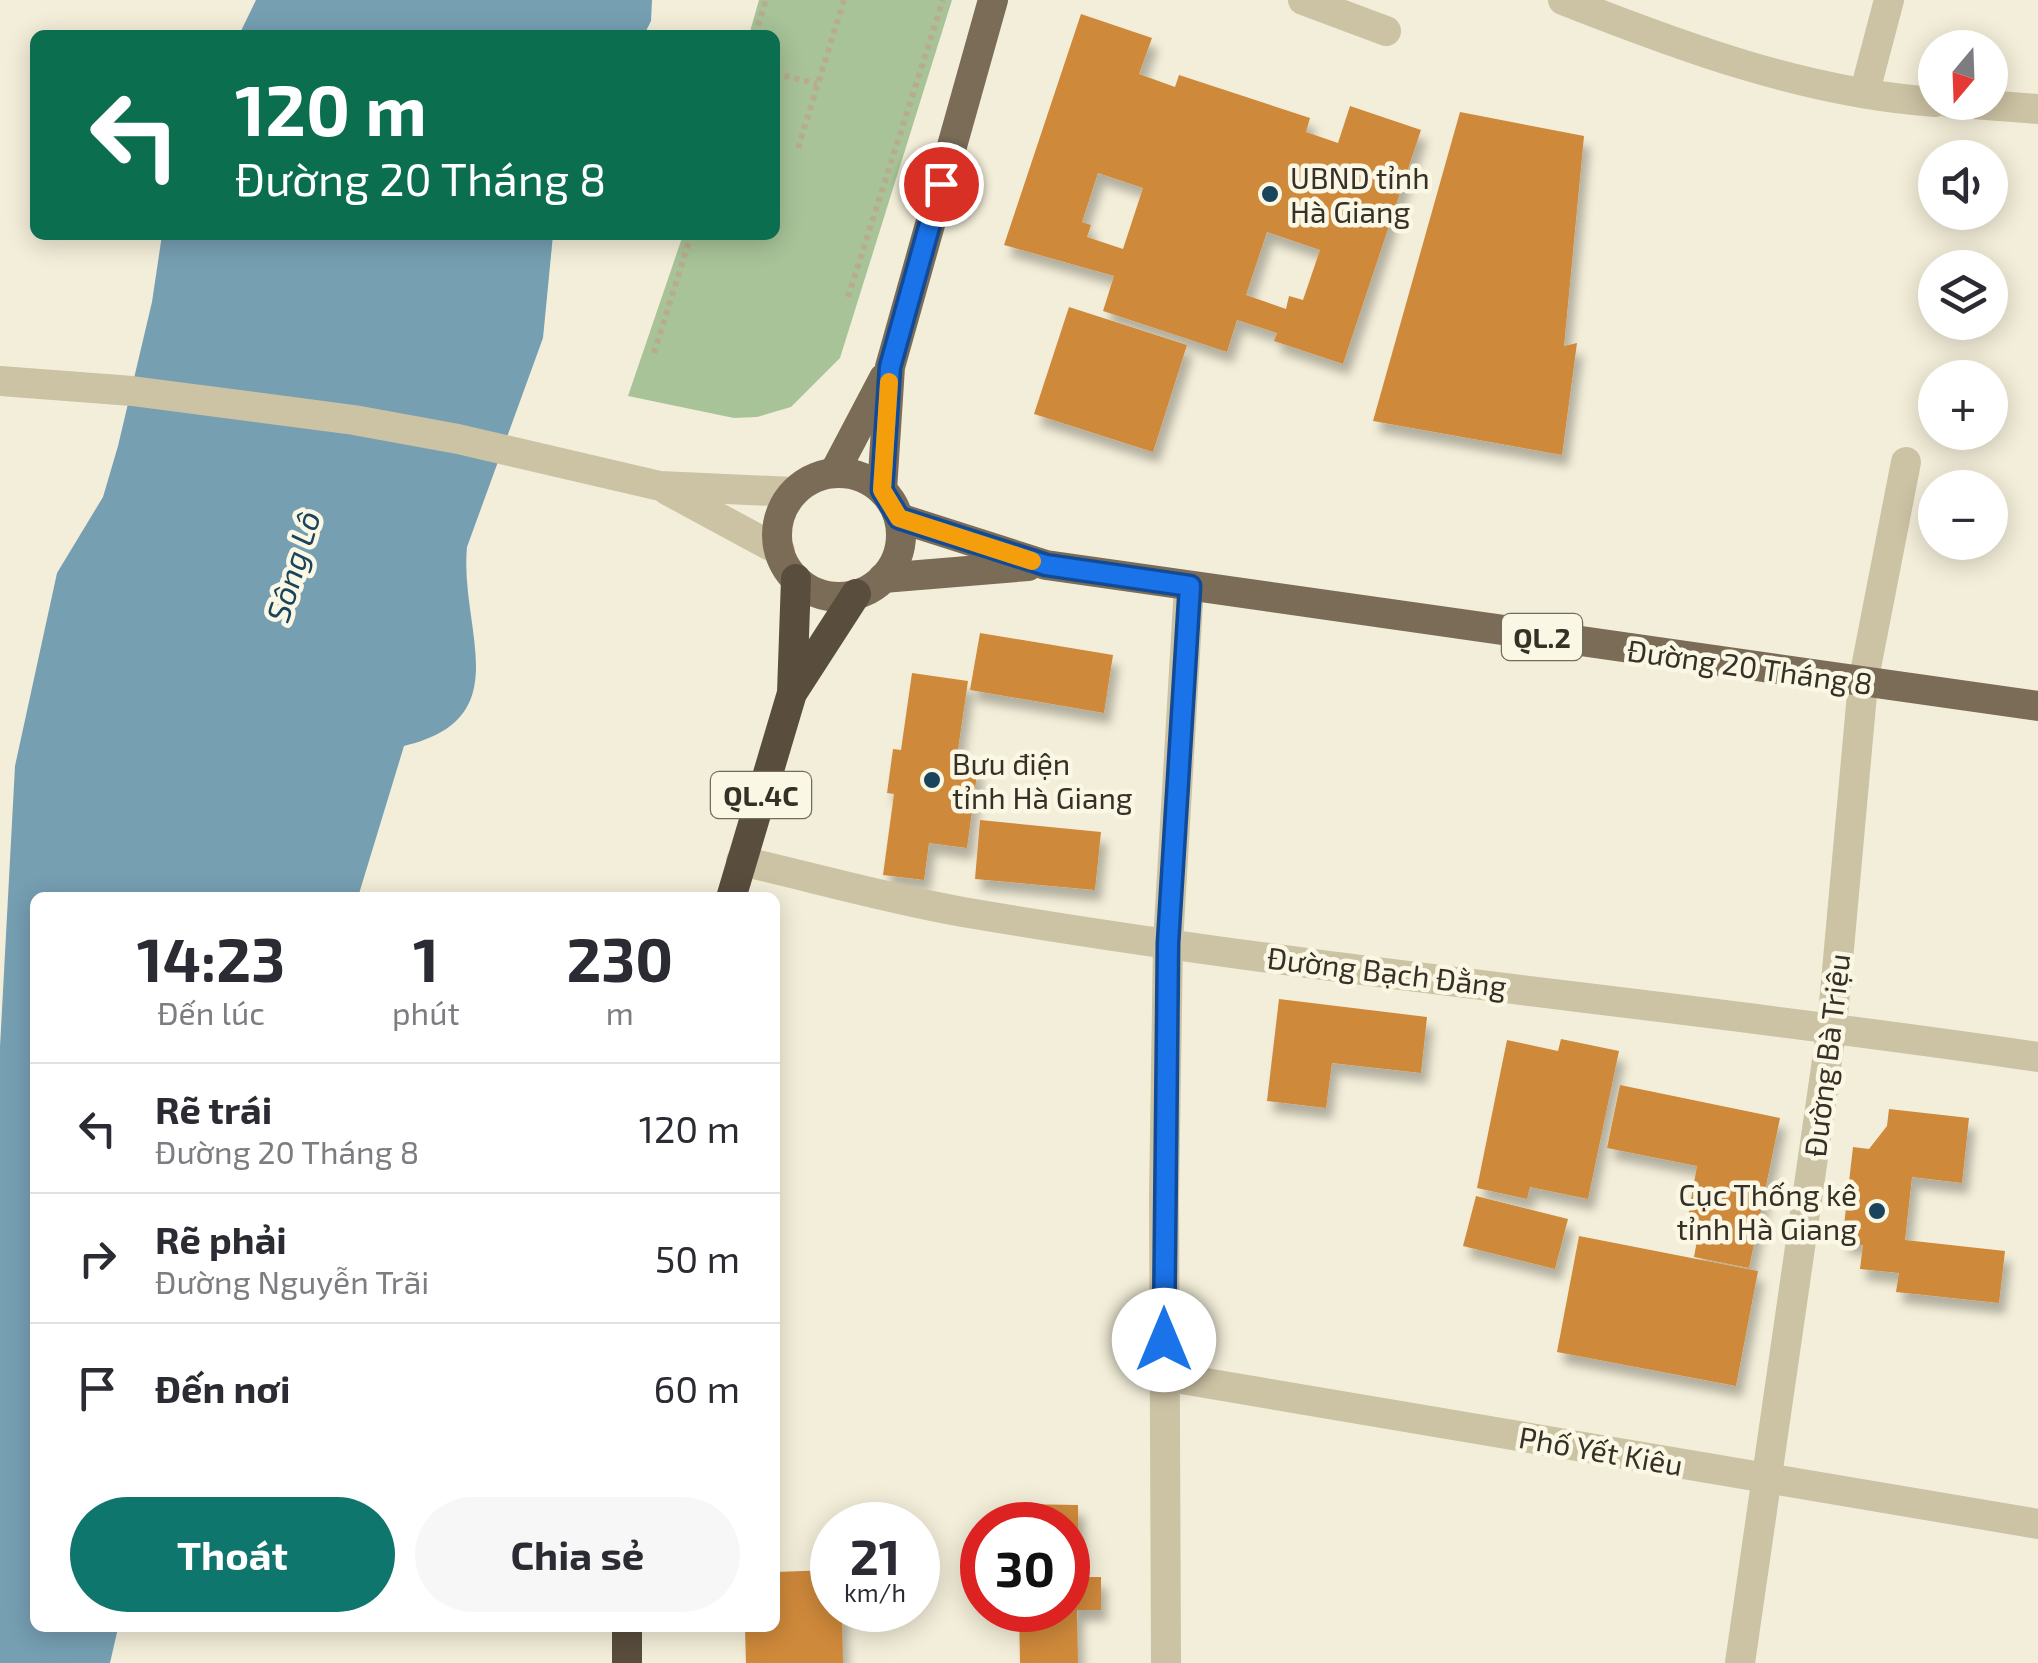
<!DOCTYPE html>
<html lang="vi">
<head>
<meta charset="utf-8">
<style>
  body { margin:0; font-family:"Exo 2",sans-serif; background:#f7f7f7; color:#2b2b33; height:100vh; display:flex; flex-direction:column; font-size:38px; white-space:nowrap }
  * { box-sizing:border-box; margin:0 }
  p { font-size:32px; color:#7c7c81 }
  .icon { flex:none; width:55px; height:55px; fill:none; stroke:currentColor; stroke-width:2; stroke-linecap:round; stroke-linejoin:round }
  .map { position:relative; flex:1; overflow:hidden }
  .sheet { position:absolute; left:30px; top:892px; width:750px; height:740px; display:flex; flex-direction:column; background:#fff; border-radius:15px; box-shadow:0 5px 25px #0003 }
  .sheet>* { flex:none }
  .guide { position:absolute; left:30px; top:30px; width:750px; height:210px; border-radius:15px; box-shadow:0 5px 25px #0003; background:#0b6e4f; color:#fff; overflow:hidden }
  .needle { width:65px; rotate:199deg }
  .tools { position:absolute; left:1918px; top:30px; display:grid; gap:20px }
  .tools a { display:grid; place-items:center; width:90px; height:90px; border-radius:50%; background:#fff; box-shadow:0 5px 25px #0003; font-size:50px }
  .speed { position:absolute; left:810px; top:1502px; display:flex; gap:20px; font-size:50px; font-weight:700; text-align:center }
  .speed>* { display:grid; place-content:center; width:130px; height:130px; border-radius:50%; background:#fff; box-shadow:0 5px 25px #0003; line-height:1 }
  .speed small { font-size:25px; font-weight:400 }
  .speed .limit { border:15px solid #d22; background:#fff; color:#111 }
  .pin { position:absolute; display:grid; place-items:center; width:85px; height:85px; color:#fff; margin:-42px; border:5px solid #fff; border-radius:50%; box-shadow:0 2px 10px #0007 }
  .me { position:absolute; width:110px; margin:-55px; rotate:0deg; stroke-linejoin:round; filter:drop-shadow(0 0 8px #0008) }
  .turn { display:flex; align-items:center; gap:35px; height:210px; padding:0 40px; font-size:45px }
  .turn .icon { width:130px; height:130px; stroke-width:2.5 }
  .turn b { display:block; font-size:70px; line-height:85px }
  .eta { display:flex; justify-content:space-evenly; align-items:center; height:170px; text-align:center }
  .eta b { font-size:60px; font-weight:700; line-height:70px }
  .action { display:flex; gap:20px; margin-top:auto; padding:20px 40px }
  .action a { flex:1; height:115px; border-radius:60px; background:#0f766e; color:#fff; font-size:40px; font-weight:700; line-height:115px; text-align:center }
  .action a+a { background:#f7f7f7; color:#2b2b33 }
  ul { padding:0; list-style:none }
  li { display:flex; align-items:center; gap:30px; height:130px; padding:0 40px; border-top:2px solid #e1e1e2 }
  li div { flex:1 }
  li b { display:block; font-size:38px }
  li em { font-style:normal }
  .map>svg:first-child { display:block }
  .green { fill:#a8c398 }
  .water { fill:#769fb2 }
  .building { fill:#cf893b; fill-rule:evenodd; filter:url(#shadow) }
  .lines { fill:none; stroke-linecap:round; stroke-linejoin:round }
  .path { stroke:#b8ac8e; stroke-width:6; stroke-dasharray:5 5; stroke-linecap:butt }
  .minor { stroke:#ccc2a4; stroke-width:30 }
  .major { stroke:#7a6c56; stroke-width:30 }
  .highway { stroke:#594d3d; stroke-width:30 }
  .route-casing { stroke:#114b97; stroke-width:25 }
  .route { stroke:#1a73e8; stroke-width:18 }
  .slow { stroke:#f59e0b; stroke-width:18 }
  .poi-dot { fill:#19445b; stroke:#fbf7e5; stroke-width:4 }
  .labels { text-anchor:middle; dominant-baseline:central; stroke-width:9; stroke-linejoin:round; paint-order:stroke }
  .shield { fill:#fbf7e5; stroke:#726c5f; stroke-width:2.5 }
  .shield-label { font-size:28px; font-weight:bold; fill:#373026 }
  .poi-label { font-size:30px; fill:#373026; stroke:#fbf7e5; text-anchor:start }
  .street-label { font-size:30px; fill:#373026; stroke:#fbf7e5 }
  .water-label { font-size:32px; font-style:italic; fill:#19445b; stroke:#fbf7e5 }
</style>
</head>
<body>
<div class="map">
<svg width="2038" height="1663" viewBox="0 0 2038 1663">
  <defs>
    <filter id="shadow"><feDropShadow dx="6" dy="11" stdDeviation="5" flood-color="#0004"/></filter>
  </defs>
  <rect width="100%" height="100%" fill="#f3eed9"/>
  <polygon class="green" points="759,0 952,0 840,358 791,407 757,417 734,418 628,396 683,235 775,235 775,35 749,35"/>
  <g class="water">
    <polygon points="256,0 652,0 651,21 644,35 239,35"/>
    <path d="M 162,235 L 553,235 L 543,338 L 467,547 C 459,629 520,719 404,746 L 358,897 L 35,898 L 35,1628 L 118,1628 L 110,1663 L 0,1663 L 0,1047 L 15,766 L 57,573 L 103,497 L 118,446 L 152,302 Z"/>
  </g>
  <g class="building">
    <path d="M 1081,14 L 1152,38 L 1139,74 L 1175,87 L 1179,75 L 1310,118 L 1306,132 L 1338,143 L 1350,106 L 1421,130 L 1343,364 L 1274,341 L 1277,333 L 1237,320 L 1227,352 L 1103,311 L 1114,276 L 1004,245 ZM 1098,173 L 1143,188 L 1123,249 L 1087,237 L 1091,225 L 1082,222 ZM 1267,232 L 1320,250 L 1303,300 L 1289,296 L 1286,309 L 1246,295 Z"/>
    <polygon points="1460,112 1584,136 1564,346 1577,343 1562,455 1373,421"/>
    <polygon points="1069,307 1187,345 1153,452 1034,414"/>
    <polygon points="980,633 1113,655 1104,713 970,690"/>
    <polygon points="912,673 968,681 956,763 978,767 967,848 929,843 924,880 883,875 894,794 887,793 893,749 901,750"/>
    <polygon points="980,820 1101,832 1095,890 975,879"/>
    <polygon points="1279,999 1427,1017 1421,1073 1332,1063 1326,1108 1267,1101"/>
    <polygon points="1561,1039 1619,1051 1588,1199 1530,1187 1527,1199 1477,1188 1507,1040 1558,1051"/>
    <polygon points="1620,1085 1780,1118 1749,1268 1694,1257 1700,1224 1687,1222 1697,1166 1607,1148"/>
    <polygon points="1889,1109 1969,1118 1962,1183 1912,1177 1905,1240 2005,1251 1999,1303 1896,1292 1899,1273 1860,1269 1863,1245 1842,1243 1853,1147 1869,1149 1887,1126"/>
    <polygon points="1476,1196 1568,1219 1555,1269 1463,1246"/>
    <polygon points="1579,1236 1758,1271 1736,1386 1557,1352"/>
    <polygon points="1018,1504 1078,1505 1079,1577 1101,1577 1101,1610 1077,1610 1078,1663 1020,1663 1019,1610 1068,1610 1068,1525 1018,1525"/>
    <polygon points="832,1570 832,1610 842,1610 843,1663 746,1663 745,1628 775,1628 775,1572"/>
  </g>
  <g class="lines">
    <g class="path">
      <polyline points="755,35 766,0"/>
      <polyline points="775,73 817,84"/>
      <polyline points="798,148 844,0"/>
      <polyline points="848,297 943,0"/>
      <polyline points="654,353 691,235"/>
    </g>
    <g class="minor">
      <polyline points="1303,0 1386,31"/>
      <path d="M 1563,0 C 1682,47 1806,93 1935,102"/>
      <polyline points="1865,91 1889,0"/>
      <polyline points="1947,102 2038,109"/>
      <polyline points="0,381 132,391 354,420 458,439 660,486 794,492"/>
      <polyline points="667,490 780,551"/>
      <path d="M 741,861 C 815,878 889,899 963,912 C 1319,973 1681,1004 2038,1057"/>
      <polyline points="1164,1376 2038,1524"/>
      <polyline points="1166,1663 1164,1198 1168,943 1189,586"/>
      <polyline points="1740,1663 1832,1026 1863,683 1906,462"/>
    </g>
    <g class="major">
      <polyline points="834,473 884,378"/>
      <circle cx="839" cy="535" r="62"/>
      <polyline points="882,490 890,367 993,0"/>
      <polyline points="899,518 1046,565 2038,706"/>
      <polyline points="883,578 1028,566"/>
    </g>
    <g class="highway">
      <polyline points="794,690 856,594"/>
      <polyline points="731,898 792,693 796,579"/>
      <polyline points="627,1663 627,1628"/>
    </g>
  </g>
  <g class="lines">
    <g class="route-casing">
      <polyline id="route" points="941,184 890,367 882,490 899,518 1046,565 1190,586 1168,943 1164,1340"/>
    </g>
    <use href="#route" class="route"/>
    <polyline class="slow" points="889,382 882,490 899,518 1032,561"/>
  </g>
  <g class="poi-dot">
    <circle cx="1270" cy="194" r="10"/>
    <circle cx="932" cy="780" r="10"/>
    <circle cx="1877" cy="1211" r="10"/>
  </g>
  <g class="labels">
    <g class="shield">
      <rect x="1502" y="614" width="80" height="46" rx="8"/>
      <rect x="711" y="772" width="100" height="46" rx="8"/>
    </g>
    <g class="shield-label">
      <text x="1542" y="637">QL.2</text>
      <text x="761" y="795">QL.4C</text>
    </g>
    <g class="poi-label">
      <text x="1290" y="177">UBND tỉnh<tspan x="1290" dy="34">Hà Giang</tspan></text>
      <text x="952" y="763">Bưu điện<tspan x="952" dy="34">tỉnh Hà Giang</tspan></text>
      <text x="1857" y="1194" text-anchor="end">Cục Thống kê<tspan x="1857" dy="34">tỉnh Hà Giang</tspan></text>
    </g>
    <g class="street-label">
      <text transform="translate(1750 666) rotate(8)">Đường 20 Tháng 8</text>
      <text transform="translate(1387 971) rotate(7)">Đường Bạch Đằng</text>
      <text transform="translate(1826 1055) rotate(-83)">Đường Bà Triệu</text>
      <text transform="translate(1601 1450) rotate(10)">Phố Yết Kiêu</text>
    </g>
    <g class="water-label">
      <text transform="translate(292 566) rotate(-73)">Sông Lô</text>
    </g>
  </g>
</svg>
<div class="tools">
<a><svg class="needle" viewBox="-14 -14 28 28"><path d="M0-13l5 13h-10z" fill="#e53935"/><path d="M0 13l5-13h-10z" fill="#7c7c81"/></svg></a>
<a><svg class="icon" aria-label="sound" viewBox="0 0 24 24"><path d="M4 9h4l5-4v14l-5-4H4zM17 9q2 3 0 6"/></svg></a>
<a><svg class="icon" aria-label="layers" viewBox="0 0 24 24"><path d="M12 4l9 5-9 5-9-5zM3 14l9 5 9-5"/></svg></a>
<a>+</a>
<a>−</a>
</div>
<div class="speed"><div>21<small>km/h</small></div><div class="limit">30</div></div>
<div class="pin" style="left:941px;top:184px;background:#d93025"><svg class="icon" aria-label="arrive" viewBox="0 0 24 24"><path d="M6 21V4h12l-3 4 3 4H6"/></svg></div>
<svg class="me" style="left:1164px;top:1340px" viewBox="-20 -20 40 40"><circle r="19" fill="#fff"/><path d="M0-13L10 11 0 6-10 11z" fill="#1a73e8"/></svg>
<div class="guide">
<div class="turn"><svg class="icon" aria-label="left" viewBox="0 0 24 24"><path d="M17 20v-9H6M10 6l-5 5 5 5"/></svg><div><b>120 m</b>Đường 20 Tháng 8</div></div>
</div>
<section class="sheet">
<div class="eta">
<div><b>14:23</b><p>Đến lúc</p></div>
<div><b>1</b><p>phút</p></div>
<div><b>230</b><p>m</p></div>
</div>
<ul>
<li><svg class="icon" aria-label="left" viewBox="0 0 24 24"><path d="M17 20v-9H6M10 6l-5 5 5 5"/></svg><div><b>Rẽ trái</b><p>Đường 20 Tháng 8</p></div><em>120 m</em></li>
<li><svg class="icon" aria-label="right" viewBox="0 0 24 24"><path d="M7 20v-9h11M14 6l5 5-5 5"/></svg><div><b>Rẽ phải</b><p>Đường Nguyễn Trãi</p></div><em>50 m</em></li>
<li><svg class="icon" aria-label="arrive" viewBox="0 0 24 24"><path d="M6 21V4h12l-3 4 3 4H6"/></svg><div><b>Đến nơi</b></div><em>60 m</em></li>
</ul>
<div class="action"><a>Thoát</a><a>Chia sẻ</a></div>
</section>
</div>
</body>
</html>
